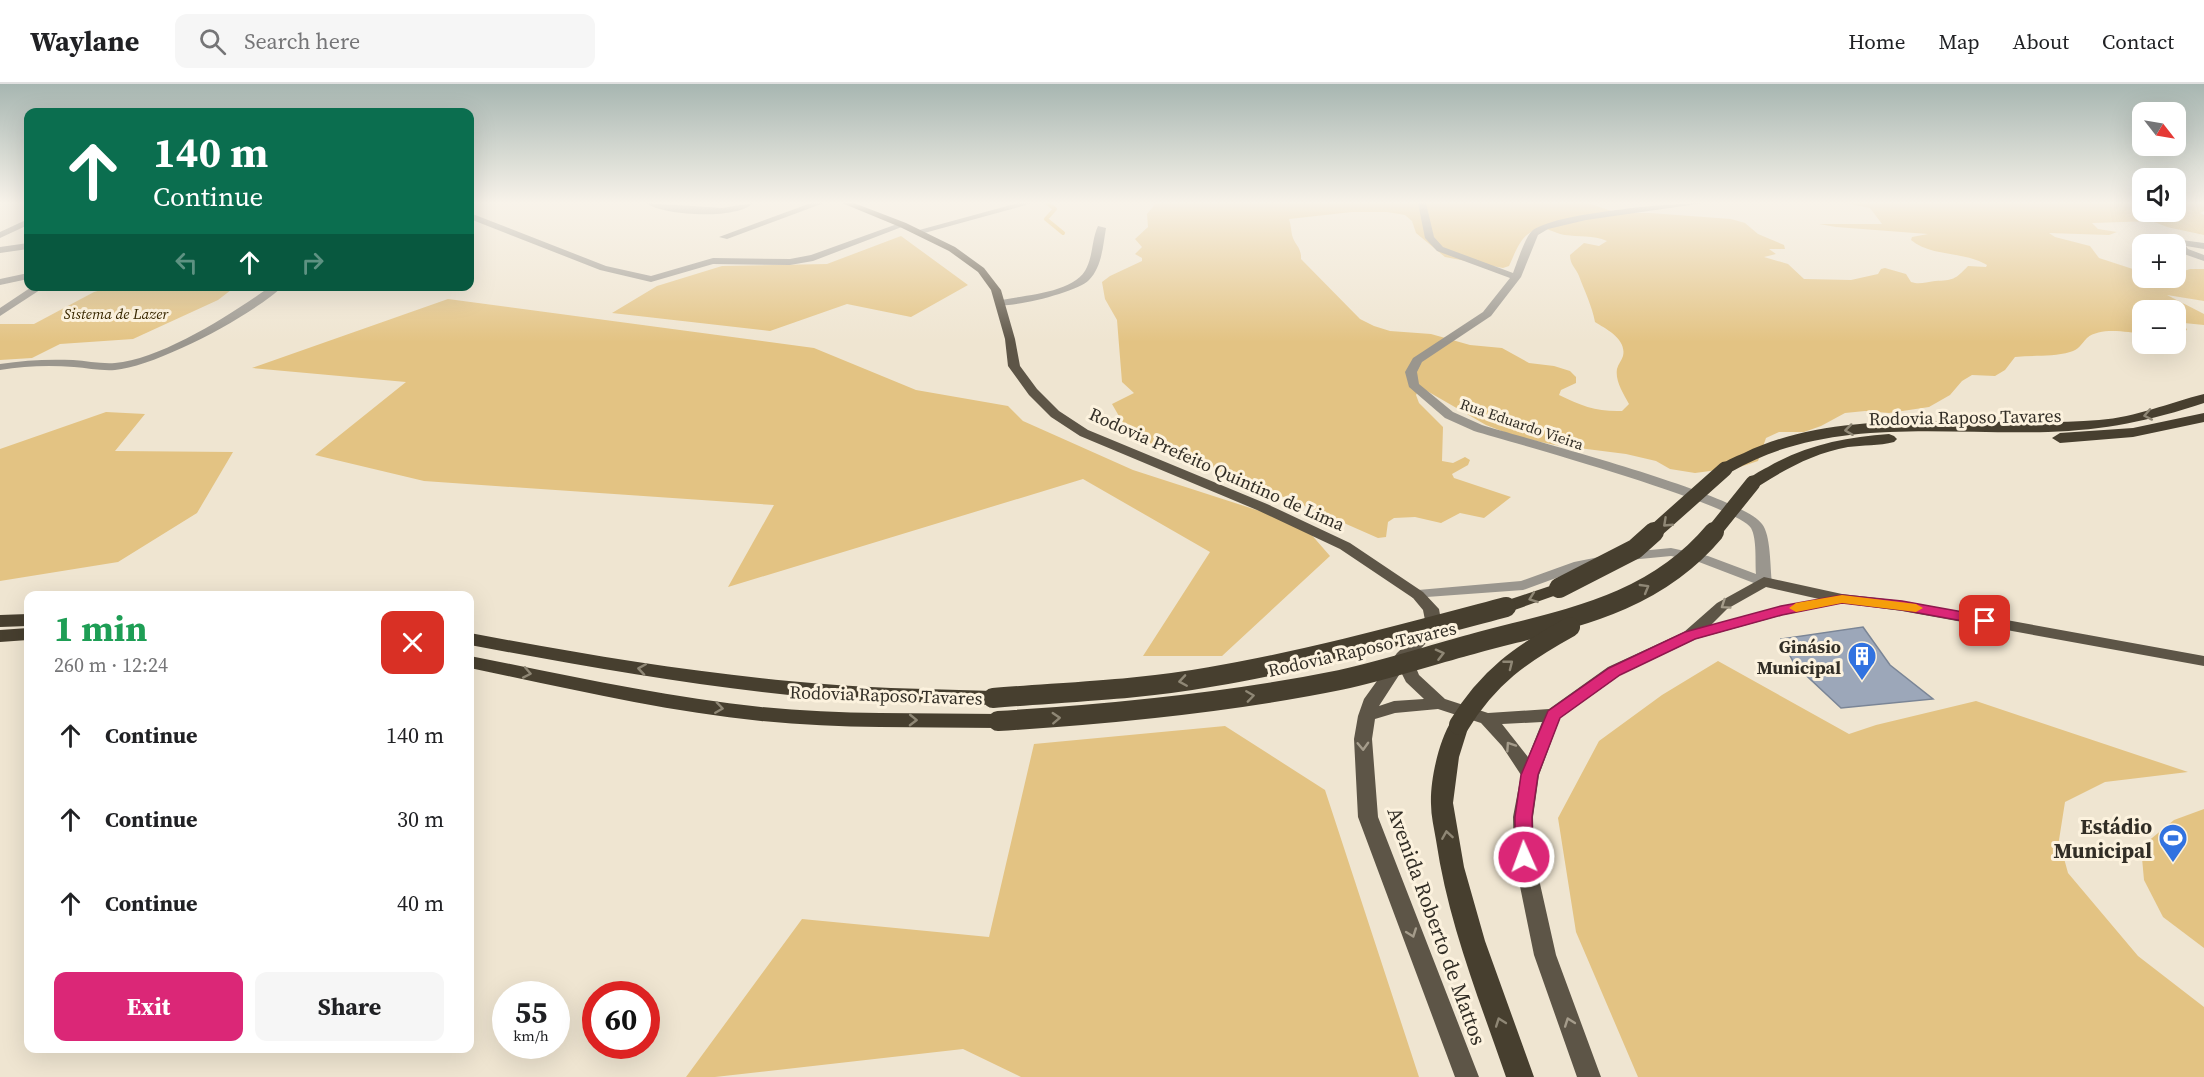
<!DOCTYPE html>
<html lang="en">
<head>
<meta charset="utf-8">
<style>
  body { margin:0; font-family:"Source Serif 4",serif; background:#f6f6f6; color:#202124; height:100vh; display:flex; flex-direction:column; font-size:22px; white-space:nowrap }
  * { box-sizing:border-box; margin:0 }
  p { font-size:20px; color:#757577 }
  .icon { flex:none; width:33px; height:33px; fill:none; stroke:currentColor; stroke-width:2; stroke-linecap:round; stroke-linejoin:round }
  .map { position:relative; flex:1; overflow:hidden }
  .side { position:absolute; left:24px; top:507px; width:450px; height:462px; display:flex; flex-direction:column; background:#fff; border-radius:12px; box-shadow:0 6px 24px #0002 }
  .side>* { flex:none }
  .hud { position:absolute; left:24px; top:24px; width:450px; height:183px; border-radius:12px; box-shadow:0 6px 24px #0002; background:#0b6e4f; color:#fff; overflow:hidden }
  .needle { width:39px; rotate:121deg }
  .tools { position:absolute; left:2132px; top:18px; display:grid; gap:12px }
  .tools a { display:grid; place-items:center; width:54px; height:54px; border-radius:12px; background:#fff; box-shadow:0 6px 24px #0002; font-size:30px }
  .speed { position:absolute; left:492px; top:897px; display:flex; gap:12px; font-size:30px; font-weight:700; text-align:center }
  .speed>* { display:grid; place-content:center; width:78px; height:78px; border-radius:50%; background:#fff; box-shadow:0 6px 24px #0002; line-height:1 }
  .speed small { font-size:15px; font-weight:400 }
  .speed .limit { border:9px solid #d22; background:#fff; color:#111 }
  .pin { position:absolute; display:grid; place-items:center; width:51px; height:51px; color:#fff; margin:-26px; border-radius:12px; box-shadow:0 3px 9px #0006 }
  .me { position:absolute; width:66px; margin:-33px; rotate:358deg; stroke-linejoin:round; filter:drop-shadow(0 0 4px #0008) }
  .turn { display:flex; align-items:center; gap:21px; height:126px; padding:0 30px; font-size:27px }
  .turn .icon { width:78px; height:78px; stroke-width:2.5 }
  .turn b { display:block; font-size:42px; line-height:51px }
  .lanes { display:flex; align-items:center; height:57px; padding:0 30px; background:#0003; justify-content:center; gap:30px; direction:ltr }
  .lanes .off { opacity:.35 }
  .round { display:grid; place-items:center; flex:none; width:63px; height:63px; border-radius:12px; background:#f6f6f6 }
  .summary { display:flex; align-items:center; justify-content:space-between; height:102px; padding:0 30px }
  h1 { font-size:36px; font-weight:700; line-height:45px; color:#1e9e55 }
  .action { display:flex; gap:12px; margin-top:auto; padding:12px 30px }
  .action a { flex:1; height:69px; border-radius:12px; background:#db2777; color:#fff; font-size:24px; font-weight:700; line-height:69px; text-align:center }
  .action a+a { background:#f6f6f6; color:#202124 }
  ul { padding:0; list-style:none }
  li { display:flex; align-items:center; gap:18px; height:84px; padding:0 30px }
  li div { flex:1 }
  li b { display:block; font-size:22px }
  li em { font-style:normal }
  header { display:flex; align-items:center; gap:36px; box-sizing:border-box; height:84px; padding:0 30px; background:#fff; border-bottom:2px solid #e0e0e0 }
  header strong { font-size:28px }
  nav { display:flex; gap:33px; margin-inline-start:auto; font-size:21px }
  .search { width:420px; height:54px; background:#f6f6f6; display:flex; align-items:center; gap:15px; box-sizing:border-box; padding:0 21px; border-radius:12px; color:#757577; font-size:22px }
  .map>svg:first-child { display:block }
  .green { fill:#e3c383; fill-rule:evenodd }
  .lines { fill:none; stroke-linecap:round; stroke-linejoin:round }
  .stream { stroke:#e6ba5e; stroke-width:4 }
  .building { fill:#9ca7b9; stroke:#7a8596; stroke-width:1.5 }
  .street { fill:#9a968e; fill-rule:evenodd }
  .primary { fill:#5d5547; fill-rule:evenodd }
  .highway { fill:#473f2f; fill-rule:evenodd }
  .highway-bridge-far1 { stroke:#473f2f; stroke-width:15 }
  .highway-bridge { stroke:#473f2f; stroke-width:20 }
  .oneway { stroke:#8f8775 }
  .oneway2 { stroke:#a59c8b }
  .route { fill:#db2777; stroke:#8e194d; stroke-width:1.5 }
  .slow { fill:#f59e0b }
  .labels { text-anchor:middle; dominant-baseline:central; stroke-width:6; stroke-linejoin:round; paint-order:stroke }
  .far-park-label { font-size:15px; font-style:italic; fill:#392800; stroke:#fcf2de }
  .far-street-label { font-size:15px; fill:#322e26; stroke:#fcf2de }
  .street-label { font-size:18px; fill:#322e26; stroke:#fcf2de }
  .poi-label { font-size:18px; font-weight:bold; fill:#322e26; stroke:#fcf2de; text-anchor:end }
  .near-poi-label { font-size:21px; font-weight:bold; fill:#322e26; stroke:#fcf2de; text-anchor:end }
  .near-street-label { font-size:21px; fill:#322e26; stroke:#fcf2de }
</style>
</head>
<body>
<header>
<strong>Waylane</strong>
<div class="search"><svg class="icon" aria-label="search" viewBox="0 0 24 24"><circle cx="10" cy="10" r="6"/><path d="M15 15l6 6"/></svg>Search here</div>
<nav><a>Home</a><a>Map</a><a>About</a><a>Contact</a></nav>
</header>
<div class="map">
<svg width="2204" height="993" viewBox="0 0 2204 993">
  <rect width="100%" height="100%" fill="#efe5d1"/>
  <g class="green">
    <path d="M 1156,119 L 1588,119 L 1617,129 L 1650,129 L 1731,135 L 1745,139 L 1758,150 L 1784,161 L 1785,165 L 1769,165 L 1776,170 L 1764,173 L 1788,180 L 1804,195 L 1851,196 L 1878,190 L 1881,185 L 1885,184 L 1906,190 L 1911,198 C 1920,201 1925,198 1935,197 C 1953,196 1955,196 1968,182 L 1986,183 L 1987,181 C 1964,167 1931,173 1911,156 L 1912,153 L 1928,150 L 1836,143 L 1819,140 L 1882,140 L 1870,124 L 1844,119 L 2142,119 L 2142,128 L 2175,128 L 2175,119 L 2204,119 L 2204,127 L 2200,129 L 2204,131 L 2204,151 L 2167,143 L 2152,137 L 2092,139 L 2098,145 L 2117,148 L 2109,151 L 2049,149 L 2055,153 L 2090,162 L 2099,174 L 2142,188 L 2142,194 L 2175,194 L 2175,190 L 2190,185 L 2204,185 L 2204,217 L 2167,211 L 2204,230 L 2204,241 L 2184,239 L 2187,246 L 2175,251 L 2175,226 L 2142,226 L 2142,250 C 2127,248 2100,243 2087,254 C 2081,260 2079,266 2070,268 C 2053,273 2033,271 2015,273 L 2005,286 L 1995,292 L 1972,291 L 1962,297 L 1950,311 L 1929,323 L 1889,329 L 1865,327 L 1845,329 L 1821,342 L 1804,348 L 1779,348 L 1766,354 L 1758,377 L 1740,383 L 1695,389 L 1670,385 L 1656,377 L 1626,370 L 1555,361 L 1517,353 L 1486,341 L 1427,307 L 1419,305 L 1416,311 L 1419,319 L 1443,343 L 1442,377 L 1453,379 L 1465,373 L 1470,376 L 1468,381 L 1452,390 L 1454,394 L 1511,413 L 1484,434 L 1460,429 L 1441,439 L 1415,433 L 1394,434 L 1388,438 L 1386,453 L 1378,454 L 1303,421 L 1141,356 L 1127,346 L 1112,320 L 1134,309 L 1122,298 L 1117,236 L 1105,215 L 1102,198 L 1110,192 L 1142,177 L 1142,174 L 1135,170 L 1142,163 L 1135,155 L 1148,143 L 1147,130 ZM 1352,128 L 1387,128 L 1405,131 L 1412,137 L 1416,149 L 1445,173 L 1503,184 L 1509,182 C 1516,167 1522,146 1542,145 C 1549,144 1557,150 1565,151 C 1579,153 1593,151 1607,157 L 1599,162 L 1584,159 L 1570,171 C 1570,181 1576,184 1579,192 C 1585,208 1592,222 1595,238 C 1606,245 1627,255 1623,272 C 1622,276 1618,280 1617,285 C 1615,297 1623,309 1629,320 L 1622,327 C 1598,328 1581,322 1559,311 L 1561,306 L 1576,299 L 1576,293 L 1570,287 L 1554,282 L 1529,279 L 1502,264 L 1470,261 L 1431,250 L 1390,247 L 1374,242 L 1360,235 L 1301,175 C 1302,164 1294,160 1292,151 C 1291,146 1291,141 1289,135 Z"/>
    <polygon points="901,152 968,201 911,233 847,220 770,247 612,229 657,202 722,182 827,180"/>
    <polygon points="205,202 231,206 218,216 133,255 60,260 32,274 0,276 0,240 34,240 94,208 112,203"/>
    <polygon points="448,215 814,264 916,306 1008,322 1023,337 1133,386 1303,441 1330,472 1222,572 1143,572 1210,468 1083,395 728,503 774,421 424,397 315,371 406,298 252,284"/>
    <polygon points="106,328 145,330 115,367 233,368 197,429 118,478 0,497 0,365"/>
    <polygon points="1718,577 1849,650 1876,641 1976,617 2188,688 2105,698 2065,718 2059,756 2068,789 2138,872 2204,923 2204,993 1638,993 1576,848 1558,734 1599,657 1662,611"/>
    <polygon points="1225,642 1325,706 1419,993 1021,993 963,965 715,993 686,993 802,835 989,853 1034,660"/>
    <polygon points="2204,725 2204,864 2163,833 2144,796 2141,763 2174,736"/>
  </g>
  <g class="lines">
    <polyline class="stream" points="1047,119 1055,125 1046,135 1063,149"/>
  </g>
  <polygon class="building" points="1863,543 1890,581 1933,615 1841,624 1795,581 1781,555"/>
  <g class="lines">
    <g class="street">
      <path d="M 646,119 L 722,124 L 753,119 C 738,136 663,132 646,119 Z"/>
      <polygon points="811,119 824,119 727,155 719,153"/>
      <polygon points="1018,119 1033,119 917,151 912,148"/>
      <path d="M 1418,119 L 1426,119 L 1434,153 L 1443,163 L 1513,189 C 1517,179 1525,153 1532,147 C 1553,129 1673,119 1704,119 L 1586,136 L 1548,145 L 1538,151 L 1521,193 L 1491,232 L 1422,278 L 1417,288 L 1419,300 L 1453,328 L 1482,341 C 1530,356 1740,410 1762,440 C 1771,451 1770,483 1772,498 L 1769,501 L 1759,501 L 1699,478 L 1671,472 L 1619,477 L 1578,486 L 1523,506 L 1413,514 L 1410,511 L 1413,508 L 1418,506 L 1521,497 L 1574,478 L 1619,469 L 1671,464 L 1708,472 L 1756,490 C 1755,477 1757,455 1751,444 C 1736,420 1514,359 1474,347 L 1445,334 L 1409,303 L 1405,288 L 1413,274 L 1483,228 L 1510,194 L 1437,167 L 1425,154 Z"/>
      <polygon points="470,129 606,182 651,192 713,174 790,175 811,171 900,139 907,141 813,177 790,181 713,180 651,198 600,186 470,135"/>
      <polygon points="28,135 28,141 0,154 0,148"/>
      <path d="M 1098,142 L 1106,144 C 1103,161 1102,183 1089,196 C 1078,208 1013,224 996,221 L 996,217 C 1021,211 1076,210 1087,183 C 1093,170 1092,155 1098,142 Z"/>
      <polygon points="2167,154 2204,159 2204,165 2186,162 2188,165 2204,171 2204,177 2181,169 2178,161 2164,159 2164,155"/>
      <polygon points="28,159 28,165 0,169 0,163"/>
      <polygon points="28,189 28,195 0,201 0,195"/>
      <polygon points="33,202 46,202 0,232 0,224"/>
      <path d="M 271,202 L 283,202 C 252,232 157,282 115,286 C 101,287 87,284 74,283 C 49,281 24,282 0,286 L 0,280 C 24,276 49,275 73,276 C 87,277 101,280 115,279 C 162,275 232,230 271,202 Z"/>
    </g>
    <path class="primary" d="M 842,119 L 854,119 L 906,139 L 955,163 L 984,184 L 1001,206 L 1015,255 L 1020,282 L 1037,305 L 1059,327 L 1088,346 L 1267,420 L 1350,459 L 1423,508 L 1439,525 L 1442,542 L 1412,574 L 1419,591 L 1445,615 L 1488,629 L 1549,625 L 1608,583 L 1684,548 L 1717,519 L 1764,493 L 1842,510 L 1902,517 L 2204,572 L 2204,582 L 1902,527 L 1841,519 L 1783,531 L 1696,555 L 1620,591 L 1560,634 L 1539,691 L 1533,733 L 1534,773 L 1556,871 L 1601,993 L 1577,993 L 1534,871 L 1514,773 L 1513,733 L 1521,691 L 1502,662 L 1481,639 L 1438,625 L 1395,629 L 1375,635 L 1372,655 L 1378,733 L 1479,993 L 1455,993 L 1358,733 L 1354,655 L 1358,632 L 1364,615 L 1397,569 L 1426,541 L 1423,526 L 1413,514 L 1340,465 L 1257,426 L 1080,352 L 1051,333 L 1029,311 L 1008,282 L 1005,255 L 991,206 L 978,188 L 949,167 L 900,143 ZM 1766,503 L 1819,515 L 1711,541 L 1727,525 ZM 1401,588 L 1406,598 L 1424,615 L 1394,617 L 1379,622 ZM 1542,638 L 1528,673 L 1502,640 Z"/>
    <g class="highway">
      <path d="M 2204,310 L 2204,319 C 2150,337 2105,346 2048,348 C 1941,351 1827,332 1731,388 L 1725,390 L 1717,385 C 1723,377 1735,373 1744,369 C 1847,319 1986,345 2099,336 C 2137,333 2168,319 2204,310 Z"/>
      <polygon points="2204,329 2204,338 2133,353 2060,359 2052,354 2060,349 2133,344"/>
      <path d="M 1889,350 L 1894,352 L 1897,355 L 1894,358 C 1879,362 1863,361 1848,363 C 1815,369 1787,384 1759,402 L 1753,404 L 1745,399 C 1750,392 1760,387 1768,383 C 1806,361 1846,353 1889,350 Z"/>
      <polygon points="1559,499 1565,500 1568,504 1565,508 1506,529 1499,527 1497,523 1499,519"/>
      <polygon points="28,530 28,542 0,543 0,531"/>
      <polygon points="28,544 28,556 0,558 0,546"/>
      <path d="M 470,549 C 576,569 682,587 789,597 C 857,604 925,605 993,607 L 1000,609 L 1003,614 L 1000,619 L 993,621 C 925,618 857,617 789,611 C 682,600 576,581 470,561 Z"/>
      <path d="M 470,572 C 567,591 663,613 761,623 C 840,631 919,629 998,630 L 1005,632 L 1008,637 L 1005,642 L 998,644 C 919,643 840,645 761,637 C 663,627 567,604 470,584 Z"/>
      <path d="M 1459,634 L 1466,636 L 1469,641 L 1459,673 L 1453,719 L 1464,783 L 1485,857 L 1534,993 L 1506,993 C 1479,915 1448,838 1436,756 C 1434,744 1431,732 1431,720 C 1430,696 1439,656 1452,636 Z"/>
    </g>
    <g class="highway-bridge-far1">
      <polyline points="1652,450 1725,385"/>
      <polyline points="1712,450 1753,399"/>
    </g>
    <g class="highway-bridge">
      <polyline points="1559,504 1635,465 1654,448"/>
      <path d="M 993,614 C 1065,608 1138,606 1210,593 C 1310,576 1408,549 1506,523"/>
      <path d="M 998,637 C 1113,630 1227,619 1340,596 C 1386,586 1431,571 1476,559 C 1564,535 1651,523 1714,448"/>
      <path d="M 1459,641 C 1488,593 1521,570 1570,543"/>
    </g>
  </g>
  <defs><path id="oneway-chevron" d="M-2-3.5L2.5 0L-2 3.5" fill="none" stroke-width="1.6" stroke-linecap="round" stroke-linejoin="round" transform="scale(1.5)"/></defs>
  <g class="oneway">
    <use href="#oneway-chevron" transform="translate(2148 331) rotate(169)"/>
    <use href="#oneway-chevron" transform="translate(1849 346) rotate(173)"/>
    <use href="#oneway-chevron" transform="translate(1667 439) rotate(137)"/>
    <use href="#oneway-chevron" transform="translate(1645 504) rotate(-30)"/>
    <use href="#oneway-chevron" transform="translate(1533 514) rotate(160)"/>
    <use href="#oneway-chevron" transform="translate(1440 570) rotate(-14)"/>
    <use href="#oneway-chevron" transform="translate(1509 580) rotate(-38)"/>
    <use href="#oneway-chevron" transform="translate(642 585) rotate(-171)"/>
    <use href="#oneway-chevron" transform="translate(527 589) rotate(11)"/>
    <use href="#oneway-chevron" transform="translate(1183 597) rotate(171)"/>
    <use href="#oneway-chevron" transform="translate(1250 612) rotate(-8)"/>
    <use href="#oneway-chevron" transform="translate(719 624) rotate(8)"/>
    <use href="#oneway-chevron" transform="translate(1056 634) rotate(-3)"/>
    <use href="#oneway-chevron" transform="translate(913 636) rotate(1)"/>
    <use href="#oneway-chevron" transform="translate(1447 751) rotate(-99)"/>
    <use href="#oneway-chevron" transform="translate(1500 938) rotate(-110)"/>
  </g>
  <g class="oneway2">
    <use href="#oneway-chevron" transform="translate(1725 521) rotate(146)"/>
    <use href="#oneway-chevron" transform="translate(1363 662) rotate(88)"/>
    <use href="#oneway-chevron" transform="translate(1510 662) rotate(-124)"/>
    <use href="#oneway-chevron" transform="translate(1412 849) rotate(70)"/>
    <use href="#oneway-chevron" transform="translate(1569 938) rotate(-110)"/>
  </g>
  <linearGradient id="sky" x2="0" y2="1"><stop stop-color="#a7b6b1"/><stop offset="0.46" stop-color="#f8f3ea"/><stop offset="1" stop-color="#f8f3ea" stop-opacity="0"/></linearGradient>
  <rect width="2204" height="258" fill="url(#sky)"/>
  <polygon class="route" points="1842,511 1902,517 1985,532 1992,537 1985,541 1902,526 1842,519 1782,531 1695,555 1620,591 1560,634 1538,691 1532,733 1533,773 1531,778 1524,780 1518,778 1515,773 1515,733 1521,691 1548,627 1609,584 1685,548 1781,522"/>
  <polygon class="slow" points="1842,511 1916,520 1923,524 1916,528 1842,519 1796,528 1789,524 1796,519"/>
  <defs>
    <g id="building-pin" transform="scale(1.5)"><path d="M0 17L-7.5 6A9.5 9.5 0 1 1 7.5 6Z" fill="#3172e0" stroke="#fcf2de"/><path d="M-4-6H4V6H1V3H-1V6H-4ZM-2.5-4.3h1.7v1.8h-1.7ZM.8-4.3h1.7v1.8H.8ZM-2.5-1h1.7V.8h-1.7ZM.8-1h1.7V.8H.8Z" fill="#fff"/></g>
    <g id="stadium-pin" transform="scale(1.5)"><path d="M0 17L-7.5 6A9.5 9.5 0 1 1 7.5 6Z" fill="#3172e0" stroke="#fcf2de"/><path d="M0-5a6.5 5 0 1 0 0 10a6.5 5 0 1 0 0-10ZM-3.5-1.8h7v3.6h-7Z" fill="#fff"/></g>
  </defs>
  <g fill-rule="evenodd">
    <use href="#building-pin" x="1862" y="572"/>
    <use href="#stadium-pin" x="2173" y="754"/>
  </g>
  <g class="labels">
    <g class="far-park-label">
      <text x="116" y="229">Sistema de Lazer</text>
    </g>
    <g class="far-street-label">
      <text transform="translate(1522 340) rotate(19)">Rua Eduardo Vieira</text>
    </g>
    <g class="street-label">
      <text transform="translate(1965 333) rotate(-1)">Rodovia Raposo Tavares</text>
      <text transform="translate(1217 385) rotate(24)">Rodovia Prefeito Quintino de Lima</text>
      <text transform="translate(1362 565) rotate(-13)">Rodovia Raposo Tavares</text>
      <text transform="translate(886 611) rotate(2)">Rodovia Raposo Tavares</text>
    </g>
    <g class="poi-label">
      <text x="1841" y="562">Ginásio<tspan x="1841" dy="21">Municipal</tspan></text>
    </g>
    <g class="near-poi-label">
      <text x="2152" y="742">Estádio<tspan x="2152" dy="24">Municipal</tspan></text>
    </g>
    <g class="near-street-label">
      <text transform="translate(1437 842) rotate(70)">Avenida Roberto de Mattos</text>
    </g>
  </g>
</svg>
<div class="tools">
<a><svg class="needle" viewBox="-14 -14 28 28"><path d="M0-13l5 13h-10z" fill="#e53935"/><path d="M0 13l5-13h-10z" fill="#757577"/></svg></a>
<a><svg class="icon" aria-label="sound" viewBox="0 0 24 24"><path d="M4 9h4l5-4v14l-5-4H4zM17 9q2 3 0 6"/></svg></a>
<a>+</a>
<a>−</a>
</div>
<div class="speed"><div>55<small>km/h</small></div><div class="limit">60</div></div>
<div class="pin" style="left:1985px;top:537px;background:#d93025"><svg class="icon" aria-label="arrive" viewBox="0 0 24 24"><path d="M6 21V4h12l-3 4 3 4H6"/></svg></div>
<svg class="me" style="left:1524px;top:773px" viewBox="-20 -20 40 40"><circle r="17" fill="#db2777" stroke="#fff" stroke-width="3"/><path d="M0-11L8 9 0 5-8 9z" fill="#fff"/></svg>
<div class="hud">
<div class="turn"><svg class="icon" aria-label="ahead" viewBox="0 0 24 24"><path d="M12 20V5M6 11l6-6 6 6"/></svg><div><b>140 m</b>Continue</div></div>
<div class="lanes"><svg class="icon off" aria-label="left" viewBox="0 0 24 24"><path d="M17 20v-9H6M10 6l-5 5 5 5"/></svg><svg class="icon" aria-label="ahead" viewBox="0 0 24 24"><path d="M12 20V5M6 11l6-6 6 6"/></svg><svg class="icon off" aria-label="right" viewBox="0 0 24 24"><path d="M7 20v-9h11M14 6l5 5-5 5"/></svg></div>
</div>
<section class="side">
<div class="summary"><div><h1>1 min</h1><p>260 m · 12:24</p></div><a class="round" style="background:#d93025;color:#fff"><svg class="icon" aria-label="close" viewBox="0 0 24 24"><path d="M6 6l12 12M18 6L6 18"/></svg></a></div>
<ul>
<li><svg class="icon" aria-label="ahead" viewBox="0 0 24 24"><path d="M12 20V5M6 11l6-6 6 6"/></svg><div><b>Continue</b></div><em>140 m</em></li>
<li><svg class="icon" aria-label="ahead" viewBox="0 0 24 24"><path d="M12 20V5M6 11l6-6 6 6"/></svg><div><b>Continue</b></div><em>30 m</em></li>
<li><svg class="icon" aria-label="ahead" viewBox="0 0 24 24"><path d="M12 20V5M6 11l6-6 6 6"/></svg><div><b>Continue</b></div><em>40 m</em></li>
</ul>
<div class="action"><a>Exit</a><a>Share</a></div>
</section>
</div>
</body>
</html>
